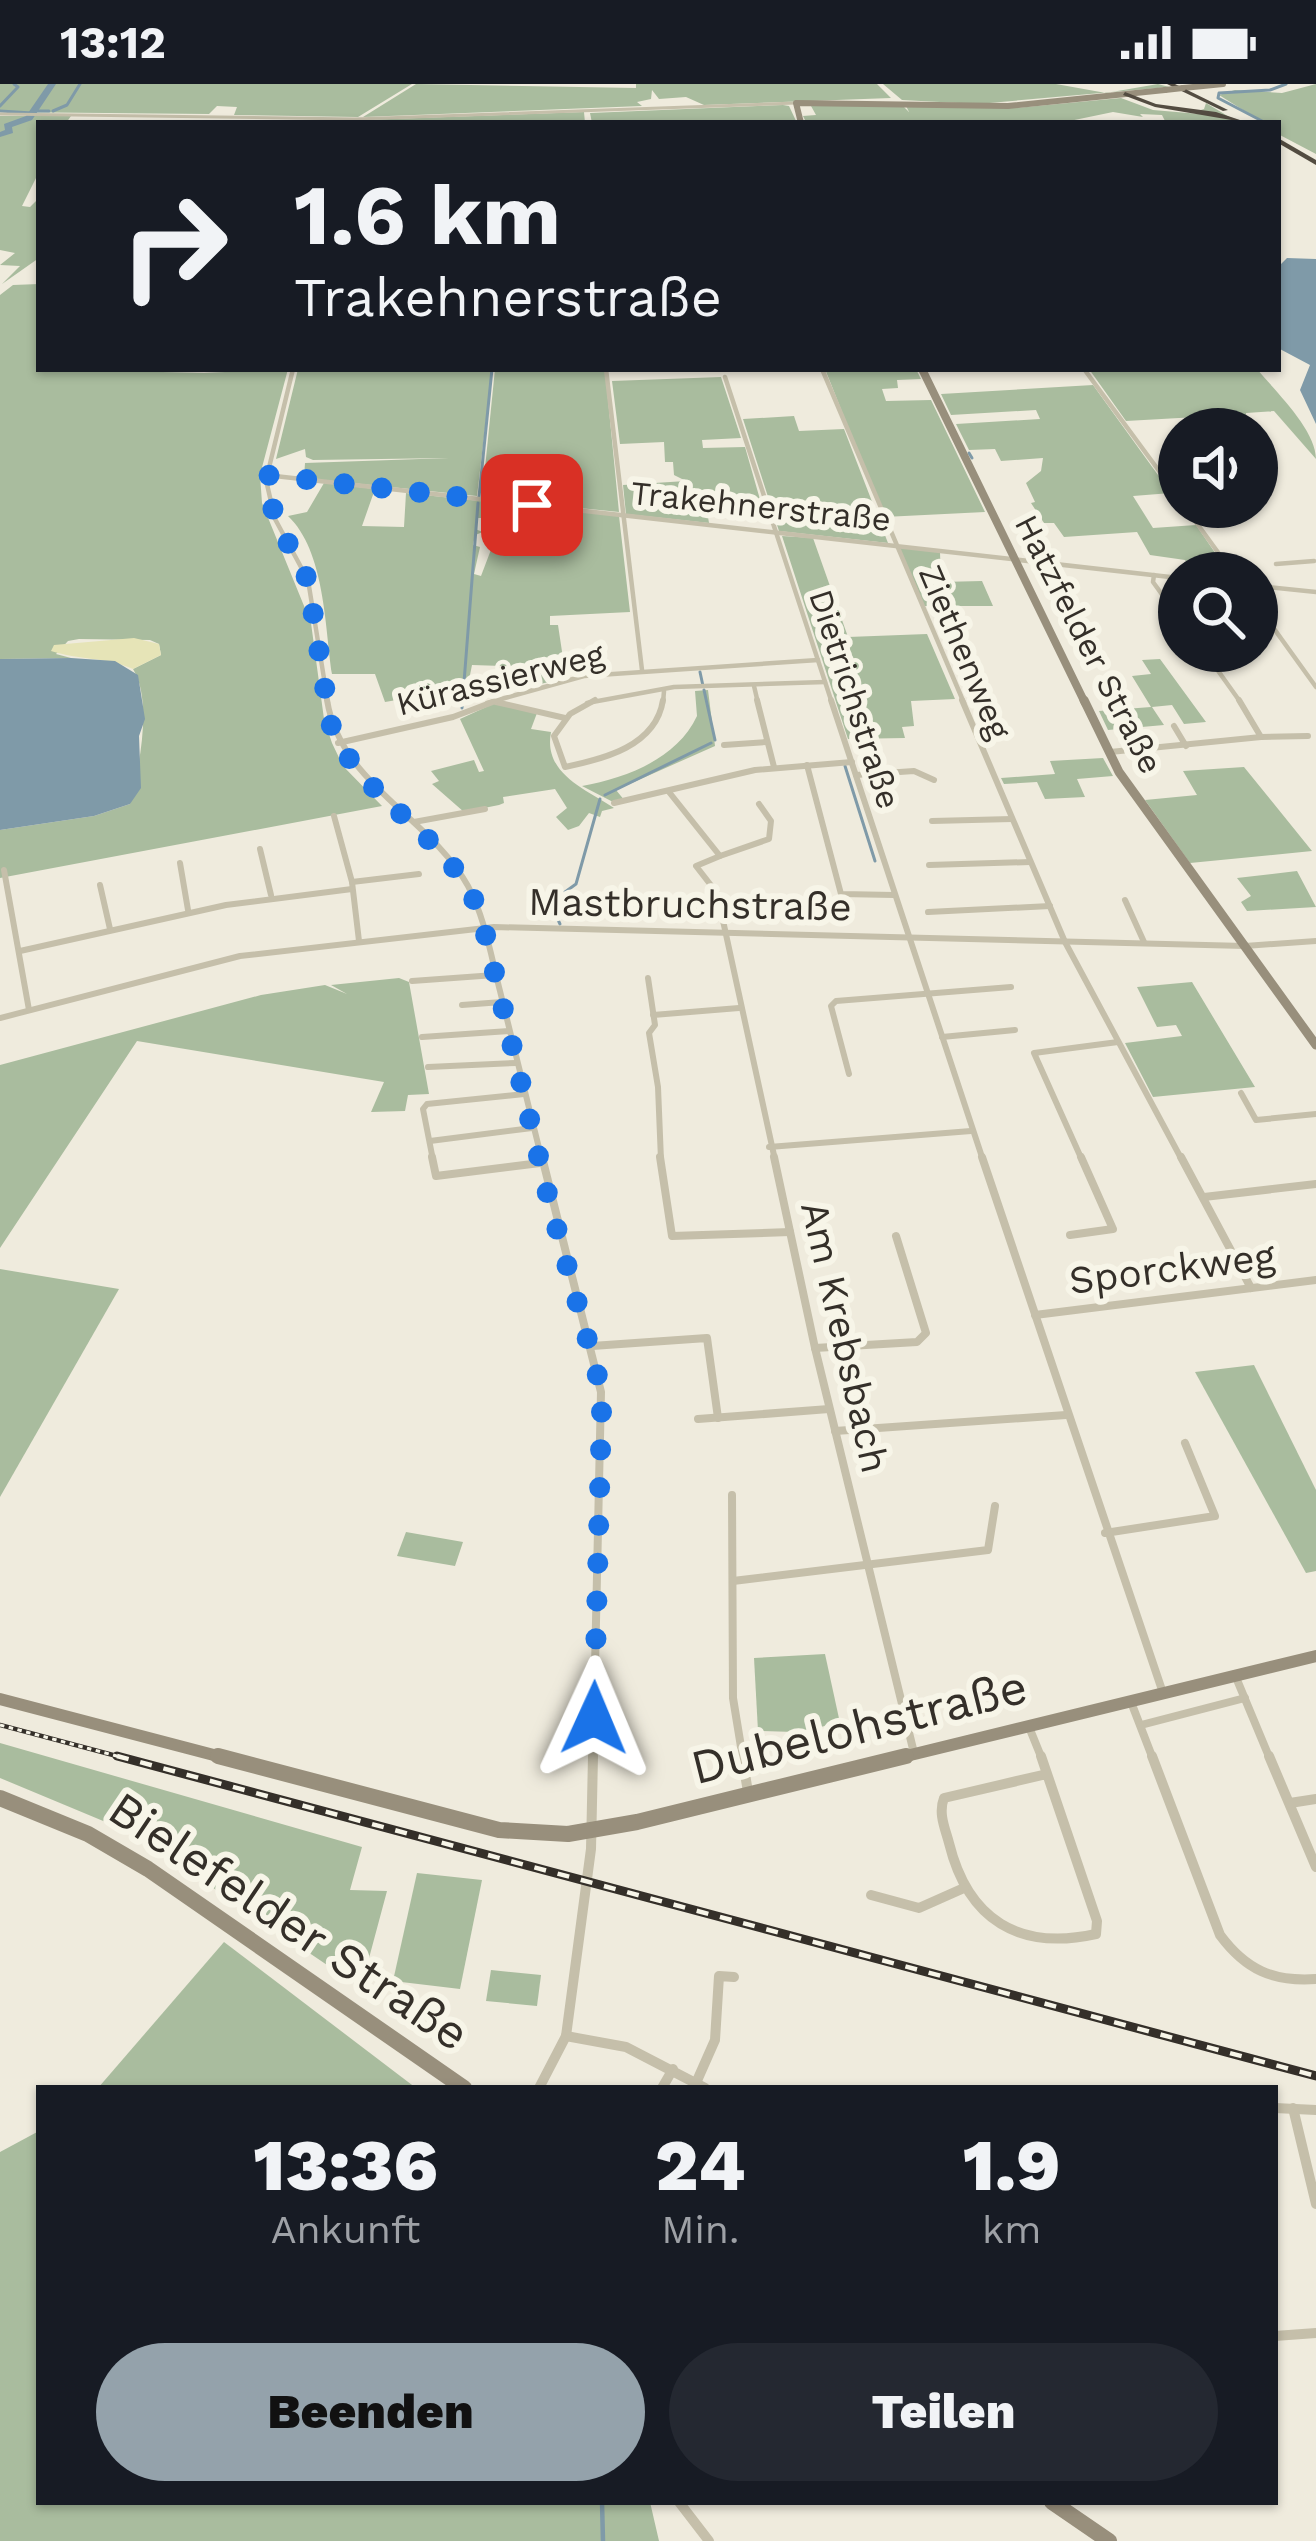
<!DOCTYPE html>
<html lang="de">
<head>
<meta charset="utf-8">
<style>
  body { margin:0; font-family:"Work Sans",sans-serif; background:#242831; color:#f1f3f6; height:100vh; display:flex; flex-direction:column; font-size:45px; white-space:nowrap }
  * { box-sizing:border-box; margin:0 }
  p { font-size:39px; color:#9ea1a6 }
  .icon { flex:none; width:66px; height:66px; fill:none; stroke:currentColor; stroke-width:2; stroke-linecap:round; stroke-linejoin:round }
  .map { position:relative; flex:1; overflow:hidden }
  .drawer { position:absolute; left:36px; top:2001px; width:1242px; height:420px; display:flex; flex-direction:column; background:#171b24; border-radius:0px; box-shadow:0 3px 9px #0004 }
  .drawer>* { flex:none }
  .hud { position:absolute; left:36px; top:36px; width:1245px; height:252px; border-radius:0px; box-shadow:0 3px 9px #0004; background:#171b24; color:#f1f3f6; overflow:hidden }
  .tools { position:absolute; left:1158px; top:324px; display:grid; gap:24px }
  .tools a { display:grid; place-items:center; width:120px; height:120px; border-radius:50%; background:#171b24; box-shadow:0 3px 9px #0004; font-size:60px }
  .pin { position:absolute; display:grid; place-items:center; width:102px; height:102px; color:#fff; margin:-51px; border-radius:24px; box-shadow:0 6px 18px #0006 }
  .me { position:absolute; width:132px; margin:-66px; rotate:1deg; stroke-linejoin:round; filter:drop-shadow(0 0 9px #0008) }
  .turn { display:flex; align-items:center; gap:42px; height:252px; padding:0 60px; font-size:54px }
  .turn .icon { width:156px; height:156px; stroke-width:2.5 }
  .turn b { display:block; font-size:84px; line-height:102px }
  .eta { display:flex; justify-content:space-evenly; align-items:center; height:204px; text-align:center }
  .eta b { font-size:72px; font-weight:800; line-height:84px }
  .button { display:flex; gap:24px; margin-top:auto; padding:24px 60px }
  .button a { flex:1; height:138px; border-radius:72px; background:#94a2ab; color:#111; font-size:48px; font-weight:800; line-height:138px; text-align:center }
  .button a+a { background:#242831; color:#f1f3f6 }
  .status { display:flex; justify-content:space-between; align-items:center; height:84px; padding:0 60px; background:#171b24; direction:ltr }
  .status svg { height:33px; fill:currentColor }
  .map>svg:first-child { display:block }
  .green { fill:#a9bc9e; fill-rule:evenodd }
  .sand { fill:#e6e4b7 }
  .water { fill:#7f9aa8 }
  .lines { fill:none; stroke-linecap:round; stroke-linejoin:round }
  .stream-far1 { stroke:#7f9aa8; stroke-width:3 }
  .stream { stroke:#7f9aa8; stroke-width:4.5 }
  .river { fill:#7f9aa8; fill-rule:evenodd }
  .street-far4 { stroke:#c5bfaa; stroke-width:3 }
  .street-far3 { stroke:#c5bfaa; stroke-width:4.5 }
  .street-far2 { stroke:#c5bfaa; stroke-width:6 }
  .street-far1 { stroke:#c5bfaa; stroke-width:8 }
  .street { stroke:#c5bfaa; stroke-width:10 }
  .secondary-far4 { stroke:#988f7c; stroke-width:6 }
  .secondary-far3 { stroke:#988f7c; stroke-width:8 }
  .secondary-far2 { stroke:#988f7c; stroke-width:9 }
  .secondary-far1 { stroke:#988f7c; stroke-width:12 }
  .secondary { stroke:#988f7c; stroke-width:16 }
  .highway { fill:#534c41; fill-rule:evenodd }
  .rail-far1-casing { stroke:#342f29; stroke-width:4.5 }
  .rail-casing { stroke:#342f29; stroke-width:9 }
  .rail-far1 { stroke:#f7f5e8; stroke-width:3; stroke-dasharray:4.5; stroke-linecap:butt }
  .rail { stroke:#f7f5e8; stroke-width:4.5; stroke-dasharray:12; stroke-linecap:butt }
  .secondary-bridge { stroke:#988f7c; stroke-width:6 }
  .route { stroke:#1a73e8; stroke-width:21; stroke-dasharray:0 37.8 }
  .labels { text-anchor:middle; dominant-baseline:central; stroke-width:12; stroke-linejoin:round; paint-order:stroke }
  .far-street-label { font-size:33px; fill:#342f29; stroke:#f7f5e8 }
  .street-label { font-size:39px; fill:#342f29; stroke:#f7f5e8 }
  .near-street-label { font-size:48px; fill:#342f29; stroke:#f7f5e8 }
</style>
</head>
<body>
<div class="status"><b>13:12</b><svg viewBox="0 0 49 12"><path d="M0 12V9h3v3zM5 12V6h3v6zM10 12V3h3v9zM15 12V0h3v12zM26 1h20v11H26zM47 4h2v5h-2z"/></svg></div>
<div class="map">
<svg width="1316" height="2457" viewBox="0 0 1316 2457">
  <rect width="100%" height="100%" fill="#efebdd"/>
  <g class="green">
    <polygon points="0,0 412,0 358,33 234,31 237,23 217,22 209,30 0,28"/>
    <polygon points="416,0 636,4 636,0 877,0 891,14 704,21 686,13 659,15 652,6 651,15 637,18 642,22 363,33"/>
    <polygon points="883,0 1056,0 1106,9 1158,0 1169,3 978,20 902,16"/>
    <polygon points="1316,0 1316,70 1278,50 1278,39 1264,39 1219,11 1235,6 1282,9"/>
    <polygon points="1121,14 1153,26 1200,30 1194,28 1204,25 1206,19 1236,37 1166,39 1162,31 1140,30 1143,33 1113,28 1060,39 816,39 806,38 803,32 816,31 811,22 901,20 909,28 905,20 1016,24"/>
    <polygon points="783,21 789,22 797,39 592,39 590,29"/>
    <polygon points="584,28 585,39 361,39 362,36"/>
    <polygon points="0,32 71,32 66,39 39,39 39,88 22,122 30,123 39,114 39,174 2,200 20,182 0,181 15,169 0,166"/>
    <path d="M 39,200 L 39,285 L 204,289 L 288,285 L 260,391 L 262,419 L 311,539 L 324,635 L 332,659 L 343,682 L 382,722 L 0,794 L 0,746 L 94,732 L 130,720 C 139,684 153,617 133,585 L 161,571 L 159,560 L 150,556 L 79,555 L 68,557 L 56,570 L 71,574 L 0,575 L 0,211 L 13,201 Z"/>
    <polygon points="298,285 492,285 477,412 304,394 305,379 449,374 313,376 306,373 305,365 276,375"/>
    <polygon points="495,285 605,285 619,428 540,420 546,409 541,400 484,394"/>
    <polygon points="825,285 916,285 921,295 897,296 898,304 882,305 886,317 931,316 985,428 884,433"/>
    <path d="M 1089,285 L 1257,285 C 1277,309 1316,346 1316,375 L 1274,327 L 1246,329 L 1247,345 L 1207,345 L 1197,333 L 1126,337 Z"/>
    <polygon points="721,293 741,354 702,356 703,364 745,363 761,419 706,421 709,439 626,430 623,401 686,397 674,391 673,378 665,378 664,358 620,360 612,297"/>
    <polygon points="1093,301 1171,409 1133,412 1153,444 1196,441 1229,489 1193,489 1185,476 1150,471 1137,448 1064,453 1054,439 1044,439 1031,419 1035,418 1026,399 1041,387 1043,374 1001,377 995,365 969,366 956,340 1040,335 1036,326 951,331 941,310"/>
    <polygon points="794,332 799,347 844,345 888,459 779,447 743,335"/>
    <path d="M 324,399 L 375,405 L 362,442 L 404,443 L 406,409 L 619,432 L 630,528 L 550,532 L 550,541 L 558,541 L 566,594 L 536,601 L 532,583 L 472,581 L 469,596 L 455,597 L 455,606 L 385,618 L 375,590 L 332,590 C 325,543 325,467 288,432 L 307,428 ZM 482,420 L 514,423 L 512,461 L 492,463 L 481,492 L 474,490 L 480,463 L 473,461 L 475,451 L 483,448 L 475,445 L 477,434 L 482,434 Z"/>
    <polygon points="782,452 813,454 848,553 927,550 955,615 911,617 914,642 902,643 905,654 848,655"/>
    <polygon points="897,463 940,468 941,498 982,497 993,522 922,522"/>
    <polygon points="1160,575 1206,638 1184,640 1172,621 1152,623 1164,641 1108,646 1099,627 1151,623 1132,592 1151,590 1142,576"/>
    <path d="M 708,606 L 715,662 L 616,706 L 625,717 L 615,719 L 582,702 C 626,694 677,675 697,632 L 695,607 Z"/>
    <path d="M 495,619 L 537,629 L 531,645 L 551,648 C 543,690 586,705 614,724 L 602,727 L 600,733 L 589,729 L 579,742 L 568,746 L 556,733 L 567,724 L 555,705 L 503,713 L 504,719 L 499,721 L 464,728 L 432,700 L 439,697 L 431,687 L 474,676 L 479,688 L 484,687 L 460,635 Z"/>
    <polygon points="1103,674 1113,692 1077,695 1085,713 1045,715 1037,698 1004,700 1001,694 1055,690 1050,677"/>
    <polygon points="1244,683 1312,767 1190,779 1145,716 1197,711 1183,687"/>
    <polygon points="1297,787 1316,823 1247,827 1241,818 1251,812 1237,794"/>
    <polygon points="399,894 409,898 429,1010 408,1011 405,1027 371,1028 384,998 137,957 0,1164 0,981 261,911 325,901 347,910 331,901"/>
    <polygon points="1192,898 1255,1003 1153,1013 1125,959 1182,952 1176,941 1157,943 1137,903"/>
    <polygon points="0,1185 119,1205 0,1413"/>
    <polygon points="1254,1281 1316,1406 1316,1487 1306,1489 1195,1288"/>
    <polygon points="406,1448 463,1458 455,1482 397,1472"/>
    <polygon points="825,1570 840,1639 795,1648 758,1647 754,1574"/>
    <polygon points="0,1659 362,1763 350,1806 387,1807 361,1904 132,1749 0,1694"/>
    <polygon points="417,1789 482,1796 460,1905 393,1897"/>
    <polygon points="224,1858 416,2004 98,2004"/>
    <polygon points="491,1886 541,1891 537,1922 486,1917"/>
    <polygon points="39,2047 39,2418 650,2418 659,2457 0,2457 0,2068"/>
  </g>
  <path class="sand" d="M 134,554 L 159,560 L 161,571 L 133,585 C 107,573 78,576 51,567 L 54,561 Z"/>
  <g class="water">
    <polygon points="1287,174 1316,175 1316,340 1300,306 1310,281 1278,264 1278,183"/>
    <polygon points="71,574 115,577 138,591 145,635 139,652 141,704 130,720 94,732 0,746 0,575"/>
  </g>
  <g class="lines">
    <g class="stream-far1">
      <polyline points="0,22 18,3 14,0"/>
      <polyline points="0,27 32,29"/>
      <polyline points="35,27 49,27"/>
      <polyline points="53,27 67,21 80,0"/>
      <polyline points="1255,39 1262,37 1218,14 1219,9 1270,6 1286,0"/>
      <polyline points="969,369 972,374"/>
      <polyline points="479,413 492,285"/>
      <polyline points="700,588 703,602"/>
      <polyline points="704,606 715,656"/>
      <polyline points="462,624 478,419"/>
      <polyline points="845,682 875,777"/>
      <polyline points="605,711 711,659"/>
      <polyline points="560,840 550,819 576,800 600,715"/>
    </g>
    <polyline class="stream" points="602,2418 603,2457"/>
    <polygon class="river" points="48,0 56,0 32,36 12,43 13,49 0,53 0,48 5,46 4,40 26,32"/>
    <polyline class="street-far4" points="0,30 355,35 796,19"/>
    <g class="street-far3">
      <polyline points="293,285 266,396 275,435 308,496 328,619"/>
      <polyline points="606,285 642,586"/>
      <polyline points="822,285 964,619"/>
      <polyline points="1084,285 1179,414"/>
      <polyline points="725,293 832,619"/>
      <polyline points="266,391 1179,494"/>
      <polyline points="1185,423 1233,489"/>
      <polyline points="1276,480 1314,477"/>
      <polyline points="1154,491 1153,498 1179,534"/>
      <polyline points="1257,502 1316,508"/>
      <polyline points="1257,521 1316,603"/>
      <polyline points="1204,567 1241,619"/>
      <polyline points="754,602 758,619"/>
      <polyline points="487,619 584,592 818,576"/>
      <polyline points="587,619 674,603 825,598"/>
      <polyline points="663,619 664,607"/>
    </g>
    <g class="street-far2">
      <path d="M 327,616 C 341,701 429,732 468,802 C 485,834 491,872 500,907 C 514,964 528,1020 542,1076"/>
      <path d="M 595,616 L 570,630 L 554,652 L 565,683 C 604,675 656,662 663,616"/>
      <polyline points="757,616 774,683"/>
      <polyline points="831,616 983,1076"/>
      <polyline points="962,616 1065,858 1182,1076"/>
      <polyline points="496,618 565,634"/>
      <polyline points="1174,642 1186,662"/>
      <polyline points="1261,653 1308,652"/>
      <polyline points="338,659 453,633 498,616"/>
      <polyline points="724,661 766,658"/>
      <polyline points="1110,668 1261,653 1239,616"/>
      <polyline points="807,681 841,810 894,811"/>
      <polyline points="856,691 914,687 934,696"/>
      <polyline points="669,708 720,772 696,782 717,809 775,1076"/>
      <polyline points="614,719 755,686 852,678"/>
      <polyline points="334,732 352,798 359,857"/>
      <polyline points="932,737 1012,735"/>
      <polyline points="414,738 485,725"/>
      <polyline points="260,765 271,811"/>
      <polyline points="720,772 769,755 771,737 759,720"/>
      <polyline points="180,779 188,826"/>
      <polyline points="929,781 1030,778"/>
      <polyline points="4,786 29,926"/>
      <polyline points="352,798 419,790"/>
      <polyline points="100,801 110,845"/>
      <polyline points="1125,816 1144,858"/>
      <polyline points="928,828 1050,822"/>
      <polyline points="20,867 226,821 352,805"/>
      <polyline points="648,894 655,941 649,949 658,1003 661,1076"/>
      <polyline points="412,897 495,891"/>
      <polyline points="462,921 502,918"/>
      <polyline points="653,931 739,924"/>
      <polyline points="0,934 240,872 494,843 1245,862 1316,857"/>
      <polyline points="422,953 509,947"/>
      <polyline points="942,953 1015,946"/>
      <polyline points="428,983 516,979"/>
      <polyline points="849,990 831,922 836,917 1011,903"/>
      <polyline points="1241,1009 1256,1036 1316,1030"/>
      <polyline points="430,1057 532,1044"/>
      <polyline points="769,1063 971,1047"/>
      <polyline points="433,1076 423,1025 427,1020 524,1010"/>
      <polyline points="1082,1076 1034,969 1118,958"/>
    </g>
    <g class="street-far1">
      <polyline points="432,1073 436,1092 540,1079"/>
      <polyline points="542,1073 601,1308 593,1675"/>
      <polyline points="660,1073 672,1152 790,1148"/>
      <polyline points="774,1073 815,1264 914,1669"/>
      <polyline points="982,1073 1163,1609"/>
      <polyline points="1181,1073 1251,1204"/>
      <polyline points="1204,1113 1316,1100"/>
      <polyline points="1070,1151 1113,1145 1081,1073"/>
      <polyline points="1035,1231 1316,1196"/>
      <polyline points="592,1262 707,1254 718,1334"/>
      <polyline points="815,1264 917,1258 926,1249 896,1152"/>
      <polyline points="698,1335 829,1325"/>
      <polyline points="835,1347 1066,1331"/>
      <polyline points="732,1411 733,1614 743,1675"/>
      <polyline points="1105,1449 1215,1432 1185,1359"/>
      <polyline points="733,1497 988,1466 995,1422"/>
      <polyline points="1235,1591 1270,1675"/>
      <polyline points="1131,1618 1153,1675"/>
      <polyline points="1141,1641 1245,1614"/>
      <polyline points="1029,1643 1042,1675"/>
    </g>
    <g class="street">
      <polyline points="742,1672 748,1708"/>
      <path d="M 1041,1672 L 1097,1837 L 1096,1850 C 1019,1867 968,1836 949,1759 C 945,1744 938,1729 944,1714 L 1047,1690"/>
      <path d="M 1152,1672 L 1220,1851 C 1246,1886 1273,1898 1316,1895"/>
      <polyline points="1269,1672 1316,1783"/>
      <polyline points="1290,1719 1316,1715"/>
      <polyline points="871,1811 919,1824 964,1804"/>
      <polyline points="566,1952 626,1963 705,2004"/>
      <polyline points="696,1999 715,1956 719,1892 734,1893"/>
      <polyline points="539,2004 566,1952 591,1765 593,1672"/>
      <polyline points="662,2004 673,1985"/>
      <polyline points="1275,2024 1316,2026"/>
      <polyline points="1293,2024 1316,2120"/>
      <polyline points="1275,2252 1316,2249"/>
      <polyline points="679,2418 709,2457"/>
    </g>
    <g class="secondary-far4">
      <polyline points="1183,4 1223,0"/>
      <polyline points="801,39 796,19 1008,22 1165,6"/>
    </g>
    <polyline class="secondary-far3" points="922,285 1085,619"/>
    <polyline class="secondary-far2" points="1084,616 1119,688 1316,961"/>
    <g class="secondary-far1">
      <polyline points="0,1615 229,1675"/>
      <polyline points="894,1675 1316,1572"/>
    </g>
    <g class="secondary">
      <polyline points="218,1672 499,1746 568,1750 637,1738 906,1672"/>
      <polyline points="0,1714 88,1750 148,1785 464,2004"/>
      <polyline points="1052,2418 1109,2457"/>
    </g>
    <g class="highway">
      <polygon points="1167,0 1175,0 1228,26 1223,27"/>
      <polygon points="1125,8 1156,20 1216,28 1249,39 1155,23 1123,11"/>
      <polygon points="1278,54 1316,76 1316,81 1278,59"/>
    </g>
    <g class="rail-far1-casing">
      <polyline id="rail-far1" points="0,1641 128,1675"/>
    </g>
    <g class="rail-casing">
      <polyline id="rail" points="117,1672 1316,1992"/>
    </g>
    <use href="#rail-far1" class="rail-far1"/>
    <use href="#rail" class="rail"/>
    <polyline class="secondary-bridge" points="1165,6 1183,4"/>
  </g>
  <g class="lines">
    <path class="route" d="M 532,421 L 266,391 L 275,435 L 308,496 L 330,638 C 360,720 455,750 482,836 L 550,1120 L 602,1308 L 594,1634"/>
  </g>
  <g class="labels">
    <g class="far-street-label">
      <text transform="translate(761 422) rotate(6)">Trakehnerstraße</text>
      <text transform="translate(1089 560) rotate(63)">Hatzfelder Straße</text>
      <text transform="translate(965 568) rotate(67)">Ziethenweg</text>
      <text transform="translate(500 595) rotate(-14)">Kürassierweg</text>
      <text transform="translate(855 615) rotate(72)">Dietrichstraße</text>
    </g>
    <g class="street-label">
      <text transform="translate(690 820) rotate(1)">Mastbruchstraße</text>
      <text transform="translate(1172 1184) rotate(-7)">Sporckweg</text>
      <text transform="translate(845 1253) rotate(77)">Am Krebsbach</text>
    </g>
    <g class="near-street-label">
      <text transform="translate(859 1643) rotate(-14)">Dubelohstraße</text>
      <text transform="translate(289 1837) rotate(34)">Bielefelder Straße</text>
    </g>
  </g>
</svg>
<div class="tools">
<a><svg class="icon" aria-label="sound" viewBox="0 0 24 24"><path d="M4 9h4l5-4v14l-5-4H4zM17 9q2 3 0 6"/></svg></a>
<a><svg class="icon" aria-label="search" viewBox="0 0 24 24"><circle cx="10" cy="10" r="6"/><path d="M15 15l6 6"/></svg></a>
</div>
<div class="pin" style="left:532px;top:421px;background:#d93025"><svg class="icon" aria-label="arrive" viewBox="0 0 24 24"><path d="M6 21V4h12l-3 4 3 4H6"/></svg></div>
<svg class="me" style="left:594px;top:1634px" viewBox="-20 -20 40 40"><path d="M0-17L14 15 0 8-14 15z" fill="#1a73e8" stroke="#fff" stroke-width="4"/></svg>
<div class="hud">
<div class="turn"><svg class="icon" aria-label="right" viewBox="0 0 24 24"><path d="M7 20v-9h11M14 6l5 5-5 5"/></svg><div><b>1.6 km</b>Trakehnerstraße</div></div>
</div>
<section class="drawer">
<div class="eta">
<div><b>13:36</b><p>Ankunft</p></div>
<div><b>24</b><p>Min.</p></div>
<div><b>1.9</b><p>km</p></div>
</div>
<div class="button"><a>Beenden</a><a>Teilen</a></div>
</section>
</div>
</body>
</html>
